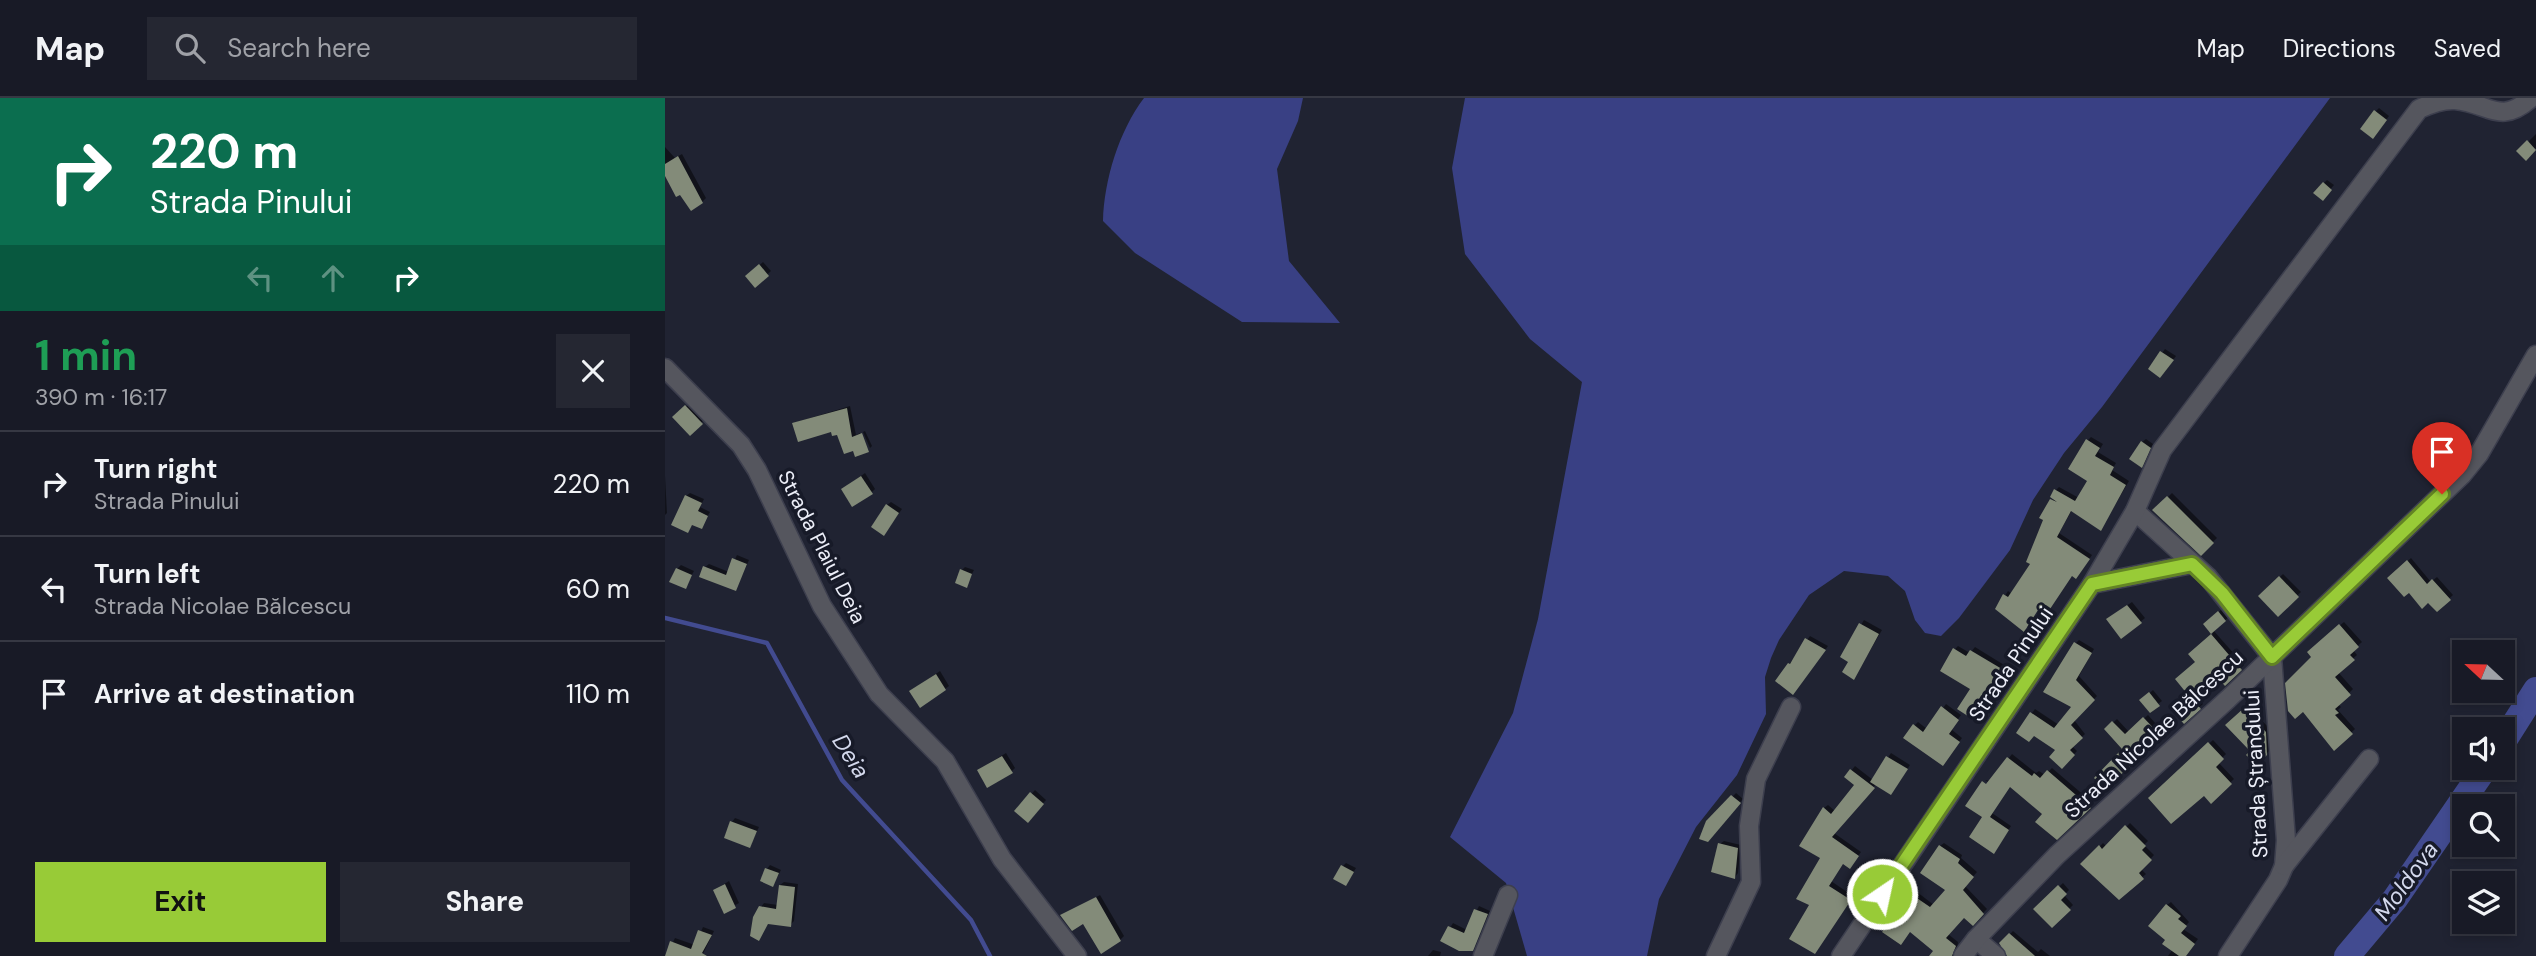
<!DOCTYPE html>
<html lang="en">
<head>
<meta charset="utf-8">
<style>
  body { margin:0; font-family:"DM Sans",sans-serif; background:#252732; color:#f1f3f6; height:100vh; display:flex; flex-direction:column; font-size:26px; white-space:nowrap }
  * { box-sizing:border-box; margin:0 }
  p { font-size:23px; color:#9fa1a7 }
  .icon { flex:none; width:38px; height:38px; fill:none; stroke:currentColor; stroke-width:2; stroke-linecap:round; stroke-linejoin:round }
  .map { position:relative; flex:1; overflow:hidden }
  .panel { display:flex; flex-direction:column; background:#181a26; width:665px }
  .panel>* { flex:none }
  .hud { background:#0b6e4f; color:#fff; overflow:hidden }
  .needle { width:46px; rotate:292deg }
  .controls { position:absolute; left:1787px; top:542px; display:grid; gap:14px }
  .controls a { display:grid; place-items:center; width:63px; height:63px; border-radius:0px; background:#181a26; box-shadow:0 4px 10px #0003,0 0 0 2px #363843; font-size:35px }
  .pin { position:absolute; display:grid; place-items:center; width:60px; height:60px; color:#fff; margin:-72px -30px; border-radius:50% 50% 50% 0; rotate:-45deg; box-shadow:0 0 7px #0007 }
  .pin .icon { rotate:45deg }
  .me { position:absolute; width:77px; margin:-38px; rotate:34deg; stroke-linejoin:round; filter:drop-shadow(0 0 5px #0008) }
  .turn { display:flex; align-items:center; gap:24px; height:147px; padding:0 35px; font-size:32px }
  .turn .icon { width:91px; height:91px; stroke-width:2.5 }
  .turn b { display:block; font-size:49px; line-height:60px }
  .lanes { display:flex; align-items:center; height:66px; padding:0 35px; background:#0003; justify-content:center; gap:35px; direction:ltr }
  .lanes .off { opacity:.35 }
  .round { display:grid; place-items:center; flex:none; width:74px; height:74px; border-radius:0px; background:#252732 }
  .overview { display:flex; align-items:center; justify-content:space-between; height:119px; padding:0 35px }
  h1 { font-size:42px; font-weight:700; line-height:52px; color:#1e9e55 }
  .primary-button { display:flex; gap:14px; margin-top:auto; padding:14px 35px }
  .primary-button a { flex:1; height:80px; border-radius:0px; background:#98cb37; color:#111; font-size:28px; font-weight:700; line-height:80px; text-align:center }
  .primary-button a+a { background:#252732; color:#f1f3f6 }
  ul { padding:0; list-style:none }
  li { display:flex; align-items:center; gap:21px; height:105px; padding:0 35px; border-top:2px solid #363843 }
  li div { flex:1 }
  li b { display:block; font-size:26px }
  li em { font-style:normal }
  header { display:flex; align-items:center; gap:42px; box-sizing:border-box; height:98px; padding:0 35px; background:#181a26; border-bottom:2px solid #363843 }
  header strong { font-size:33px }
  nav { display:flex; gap:38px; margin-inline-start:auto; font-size:24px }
  .search { width:490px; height:63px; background:#252732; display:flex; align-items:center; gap:18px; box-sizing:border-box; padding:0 24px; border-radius:0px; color:#9fa1a7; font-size:26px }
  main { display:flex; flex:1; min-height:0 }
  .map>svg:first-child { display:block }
  .forest { fill:#394084 }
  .shadow { fill:#0007 }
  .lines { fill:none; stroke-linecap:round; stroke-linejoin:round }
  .stream { stroke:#424b90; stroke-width:4.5 }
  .river { stroke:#424b90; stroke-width:26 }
  .building { fill:#838b79 }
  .minor-casing { stroke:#3d3f4e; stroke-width:21 }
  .minor { stroke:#55565e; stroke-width:18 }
  .route-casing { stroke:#638424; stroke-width:18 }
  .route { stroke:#98cb37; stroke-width:12 }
  .labels { text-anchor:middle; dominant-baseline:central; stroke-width:7; stroke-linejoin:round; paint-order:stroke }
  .street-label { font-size:21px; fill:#eceef8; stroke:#171a28 }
  .water-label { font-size:23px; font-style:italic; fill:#d3d8ec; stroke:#171a28 }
</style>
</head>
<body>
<header>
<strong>Map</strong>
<div class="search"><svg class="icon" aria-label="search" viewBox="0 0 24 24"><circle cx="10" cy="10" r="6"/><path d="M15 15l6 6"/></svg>Search here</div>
<nav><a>Map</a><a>Directions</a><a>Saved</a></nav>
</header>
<main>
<section class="panel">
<div class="hud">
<div class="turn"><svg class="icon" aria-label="right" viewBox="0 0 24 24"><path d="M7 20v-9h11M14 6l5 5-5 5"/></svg><div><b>220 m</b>Strada Pinului</div></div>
<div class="lanes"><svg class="icon off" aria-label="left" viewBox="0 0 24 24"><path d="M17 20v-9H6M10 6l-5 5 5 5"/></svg><svg class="icon off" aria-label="ahead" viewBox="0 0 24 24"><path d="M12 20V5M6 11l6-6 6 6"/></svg><svg class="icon" aria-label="right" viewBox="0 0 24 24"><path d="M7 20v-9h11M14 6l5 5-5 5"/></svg></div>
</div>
<div class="overview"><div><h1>1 min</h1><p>390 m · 16:17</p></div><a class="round"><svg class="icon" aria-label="close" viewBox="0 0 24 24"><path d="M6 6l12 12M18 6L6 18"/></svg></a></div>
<ul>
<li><svg class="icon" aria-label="right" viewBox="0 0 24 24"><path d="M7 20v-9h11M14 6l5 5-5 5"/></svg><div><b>Turn right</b><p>Strada Pinului</p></div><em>220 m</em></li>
<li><svg class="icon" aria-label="left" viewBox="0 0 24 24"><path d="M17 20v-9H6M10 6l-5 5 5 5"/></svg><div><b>Turn left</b><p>Strada Nicolae Bălcescu</p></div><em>60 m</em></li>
<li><svg class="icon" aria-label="arrive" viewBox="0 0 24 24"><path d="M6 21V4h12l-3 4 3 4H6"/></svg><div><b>Arrive at destination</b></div><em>110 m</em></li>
</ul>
<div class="primary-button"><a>Exit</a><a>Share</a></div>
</section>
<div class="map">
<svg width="1871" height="858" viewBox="0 0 1871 858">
  <rect width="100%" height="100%" fill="#202332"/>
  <g class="forest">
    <path d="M 479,0 L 638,0 L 633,23 L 612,71 L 624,163 L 675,225 L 577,224 L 470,155 L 438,123 C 439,82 454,33 479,0 Z"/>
    <polygon points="800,0 1665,0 1437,309 1399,355 1368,402 1345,452 1294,520 1276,538 1260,535 1250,522 1240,493 1223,478 1179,473 1144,497 1114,542 1106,560 1100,579 1101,616 1072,677 1031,729 994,801 982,858 862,858 841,785 785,739 848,615 873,521 917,284 865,241 800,156 787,70"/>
  </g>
  <g class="shadow">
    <polygon points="1714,10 1724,18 1711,35 1711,13"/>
    <polygon points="1871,36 1871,50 1861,60 1854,53"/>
    <polygon points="0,49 10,60 17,56 41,100 37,104 16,94 0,77"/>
    <polygon points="1662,82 1669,87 1658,100 1659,85"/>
    <polygon points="98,164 106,173 91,187 82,178"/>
    <polygon points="1500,251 1511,258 1499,275 1485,271"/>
    <polygon points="25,305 40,321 25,336 10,319"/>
    <polygon points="185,308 191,337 195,335 202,353 189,351 168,332 129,325"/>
    <polygon points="200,333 207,348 205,350 198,334"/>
    <polygon points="1426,339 1438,346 1433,354 1451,365 1447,372 1464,383 1436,431 1407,412 1394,435 1427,457 1415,475 1408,477 1374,510 1332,510 1343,493 1347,496 1368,465 1391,392 1394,389 1414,400 1425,382 1423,342"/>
    <polygon points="1481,341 1488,346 1476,368 1477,344"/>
    <polygon points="200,375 210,391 207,394 182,388"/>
    <polygon points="0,378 2,415 0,417"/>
    <polygon points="25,395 39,401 35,409 45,414 36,429 28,425 23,432 21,398"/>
    <polygon points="1507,395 1552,440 1536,455 1490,412"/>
    <polygon points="226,404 237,411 222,432 222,407"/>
    <polygon points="72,457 84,462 71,491 40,469 44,466 64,474"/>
    <polygon points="1746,460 1766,484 1772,479 1788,497 1772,512 1763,503 1724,480"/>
    <polygon points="16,467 29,473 20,489 12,471"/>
    <polygon points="300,469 309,472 301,487 297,472"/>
    <polygon points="1618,476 1636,494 1613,516 1595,498"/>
    <polygon points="1467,504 1480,520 1457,539 1447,518"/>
    <polygon points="1557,511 1564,519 1548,532 1579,567 1560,586 1553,577 1530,597 1538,606 1519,623 1532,564 1525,556 1548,536 1540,526"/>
    <polygon points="1199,522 1217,532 1189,580 1186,564 1177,558"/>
    <polygon points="1679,524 1697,544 1688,552 1692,557 1673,574 1688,591 1673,606 1676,609 1673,612 1690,631 1669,651 1648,550"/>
    <polygon points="1145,538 1163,548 1132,591 1112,583"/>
    <polygon points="1414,542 1429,551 1414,578 1432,598 1409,622 1420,636 1407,648 1412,653 1397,669 1393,652 1369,636 1353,634 1370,611 1394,627 1409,609 1410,546"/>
    <polygon points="1293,548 1305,555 1310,549 1344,570 1313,616 1307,590 1290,551"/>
    <polygon points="275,573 284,588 280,591 246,593"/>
    <polygon points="1488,592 1497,603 1493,606 1480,599"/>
    <polygon points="1281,606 1296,617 1286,631 1297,640 1281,662 1249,628 1253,624 1262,631"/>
    <polygon points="1583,608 1604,630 1605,652 1592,665 1587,653 1563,627"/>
    <polygon points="1483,617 1499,635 1440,688 1460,651 1441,631 1452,621 1464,634"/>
    <polygon points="1548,642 1561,656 1553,664 1569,681 1546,703 1539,696 1485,700"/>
    <polygon points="341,655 350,670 346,674 318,669"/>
    <polygon points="1226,655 1245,667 1229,692 1226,695 1211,686 1169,735 1196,754 1188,765 1179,764 1166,783 1188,798 1153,851 1147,806 1157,759 1159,710 1163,707 1170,713 1191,687 1181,679 1190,668 1208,682"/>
    <polygon points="1347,656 1371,675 1374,673 1380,677 1387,670 1428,705 1392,740 1380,715 1345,687 1327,715 1346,728 1332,750 1320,719 1330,689 1320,682 1326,683"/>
    <polygon points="370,692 381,702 363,722 352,712"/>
    <polygon points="1071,695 1078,701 1046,738 1043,724"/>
    <polygon points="70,720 94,729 85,748 67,724"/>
    <polygon points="1465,725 1483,743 1479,747 1489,757 1476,771 1481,776 1454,800 1418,766 1438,745 1442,749"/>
    <polygon points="1059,743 1076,747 1073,775 1070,779 1055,746"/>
    <polygon points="1279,745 1297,757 1296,760 1312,774 1300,788 1322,811 1308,825 1299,817 1283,836 1293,844 1291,858 1266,858 1271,852 1245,832 1219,834 1248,791 1269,807 1283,791 1275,748"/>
    <polygon points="681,765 691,770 681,786 678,768"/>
    <polygon points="105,767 116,772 108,787 102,771"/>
    <polygon points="64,783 74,805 60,813 50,792"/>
    <polygon points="119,784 133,786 129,823 125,827 104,824 94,841 96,809 99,805 113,807 115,787"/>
    <polygon points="1398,785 1404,792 1399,797 1408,807 1387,828 1371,811"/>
    <polygon points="435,797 459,838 455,842 418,823 397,818"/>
    <polygon points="1506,804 1524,824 1518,831 1533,841 1520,858 1503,858 1508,851 1502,841 1502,807"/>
    <polygon points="814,808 825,813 807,851 777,843 788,825 802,832"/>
    <polygon points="38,829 49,833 37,858 2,856 10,840 30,847"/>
    <polygon points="1348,833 1373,854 1376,851 1385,858 1343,858 1343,853 1336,845"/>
    <polygon points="768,852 776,854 775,858 763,858"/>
  </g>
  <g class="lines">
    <polyline class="stream" points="0,520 102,545 177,682 306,822 325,858"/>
    <g class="river">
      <polyline points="1838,644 1871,592"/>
      <polyline points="1682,858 1730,801 1820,670"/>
    </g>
  </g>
  <g class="building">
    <polygon points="1709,12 1722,22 1708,41 1695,31"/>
    <polygon points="1862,42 1871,52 1861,63 1851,53"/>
    <polygon points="13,58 38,105 26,113 15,97 11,99 0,78 0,66"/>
    <polygon points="1658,84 1667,92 1658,103 1648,95"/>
    <polygon points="94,166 104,178 90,190 80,178"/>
    <polygon points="1495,253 1509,262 1495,280 1483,271"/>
    <polygon points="20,307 38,326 25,338 7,319"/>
    <polygon points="182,310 187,339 197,335 204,354 190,359 188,353 179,356 172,337 167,338 166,334 133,344 127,325"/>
    <polygon points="1421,341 1435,350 1430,358 1449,369 1445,377 1461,387 1436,433 1406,413 1392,439 1425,461 1411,481 1407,478 1381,517 1373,512 1359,534 1330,511 1338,496 1343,499 1365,466 1361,464 1378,422 1374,420 1385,401 1392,404 1385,399 1389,391 1410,403 1422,383 1403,371"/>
    <polygon points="1476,343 1486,350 1477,370 1464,361"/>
    <polygon points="196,378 208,396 187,409 176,391"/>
    <polygon points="20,397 37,405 33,413 43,418 37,431 27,427 23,435 6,427"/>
    <polygon points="1502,398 1549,445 1536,458 1487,412"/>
    <polygon points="221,406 234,415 219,438 206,429"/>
    <polygon points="67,460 82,466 71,493 34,479 38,468 61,477"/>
    <polygon points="1742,462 1762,486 1767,481 1786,502 1772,514 1763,505 1757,511 1744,495 1739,499 1722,480"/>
    <polygon points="11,470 27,477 21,491 4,484"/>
    <polygon points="295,471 307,476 302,490 290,485"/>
    <polygon points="1614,478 1634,499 1613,519 1593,498"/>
    <polygon points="1462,507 1477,525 1456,541 1441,521"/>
    <polygon points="1553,513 1561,523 1546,536 1538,526"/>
    <polygon points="1194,525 1214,536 1189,582 1177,574 1183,564 1175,559"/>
    <polygon points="1674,526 1694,549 1685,557 1690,562 1670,579 1686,597 1670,611 1674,615 1670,617 1688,636 1669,653 1638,614 1630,621 1623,613 1620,585 1646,559 1642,554"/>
    <polygon points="1546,536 1577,572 1560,588 1553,580 1528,602 1536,611 1519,626 1504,609 1521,594 1523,597 1510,581 1530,564 1523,556"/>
    <polygon points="1140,540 1161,552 1128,597 1110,583 1123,565 1125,566"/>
    <polygon points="1409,544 1427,555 1411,582 1430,602 1406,627 1418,640 1405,652 1410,657 1397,671 1384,659 1390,652 1369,638 1364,644 1351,635 1365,614 1389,630 1406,609 1378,594"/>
    <polygon points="1288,550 1301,558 1305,552 1342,574 1309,622 1292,611 1305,591 1275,573"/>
    <polygon points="271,576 281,592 255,610 244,593"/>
    <polygon points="1484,594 1495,608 1485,615 1474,602"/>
    <polygon points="1276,608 1294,622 1284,636 1295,644 1278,668 1238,640 1248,626 1258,634"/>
    <polygon points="1579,610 1601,634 1602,657 1592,667 1581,657 1585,653 1560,627"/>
    <polygon points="1478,619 1497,639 1440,691 1429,680 1457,651 1439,631 1447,623 1460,636"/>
    <polygon points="1543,644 1559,661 1551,669 1567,686 1546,706 1539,698 1506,726 1483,700"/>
    <polygon points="337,658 348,675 322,690 312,672"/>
    <polygon points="1221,658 1243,671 1226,697 1205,684"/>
    <polygon points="1342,659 1367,678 1369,675 1375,680 1382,672 1426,710 1392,742 1370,724 1377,716 1345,689 1325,719 1344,732 1329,756 1304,739 1317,719 1300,708 1317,683 1321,686"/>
    <polygon points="1185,671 1210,690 1167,739 1194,758 1185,771 1178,766 1164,788 1186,802 1150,856 1124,841 1144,807 1131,801 1155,760 1134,748 1158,709 1166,716 1189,687 1179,679"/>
    <polygon points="365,694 379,706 363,725 349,713"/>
    <polygon points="1066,697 1076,705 1043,744 1034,741 1041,723"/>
    <polygon points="65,723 92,733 85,750 59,740"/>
    <polygon points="1460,727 1481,748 1477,752 1487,762 1474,775 1479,781 1454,802 1415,766 1434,747 1437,751"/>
    <polygon points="1053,745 1073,750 1070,781 1046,774"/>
    <polygon points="1274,747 1295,761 1293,765 1309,779 1298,792 1319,816 1308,828 1299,820 1281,840 1291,848 1287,858 1264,858 1268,853 1245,834 1236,847 1217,834 1243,794 1265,809 1280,792 1255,775"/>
    <polygon points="676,767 689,774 681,788 668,781"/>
    <polygon points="100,770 114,775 108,789 95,783"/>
    <polygon points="60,786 71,810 59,816 48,792"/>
    <polygon points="114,787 130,789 126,829 103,826 94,843 85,838 88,819 94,808 111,811"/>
    <polygon points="1393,787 1402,796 1396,802 1406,812 1387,830 1368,811"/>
    <polygon points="431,799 456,843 436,856 418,826 407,833 395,817"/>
    <polygon points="1501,806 1516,818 1513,821 1522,828 1516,835 1530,846 1521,858 1514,858 1497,846 1500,842 1483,828"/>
    <polygon points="809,811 823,816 808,853 794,853 775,843 783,828 799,835"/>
    <polygon points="33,832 47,837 37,855 42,858 0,858 5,843 26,851"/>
    <polygon points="1344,835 1370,858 1342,858 1334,845"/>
  </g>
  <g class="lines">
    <g class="minor-casing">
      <g id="minor">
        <polyline points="0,270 76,347 92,372 157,508 214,596 280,663 337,761 412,858"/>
        <polyline points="1470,413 1543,479 1607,559 1621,742 1619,768 1613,782 1563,858"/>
        <polyline points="1427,486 1527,466"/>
        <polyline points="1619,768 1704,661"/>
        <polyline points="1311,841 1331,858"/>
        <polyline points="818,858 843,797"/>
        <polyline points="1051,858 1086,784 1084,728 1091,681 1126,609"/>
        <path d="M 1176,858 L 1427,486 L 1470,413 L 1497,352 L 1754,11 C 1765,6 1777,1 1790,2 C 1824,5 1835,28 1866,0"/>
        <polyline points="1298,858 1311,841 1392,757 1563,601 1797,377 1814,356 1871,257"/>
      </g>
    </g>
    <use href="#minor" class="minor"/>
  </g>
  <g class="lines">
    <g class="route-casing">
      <polyline id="route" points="1217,796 1427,486 1527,466 1557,495 1607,559 1777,396"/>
    </g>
    <use href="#route" class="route"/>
  </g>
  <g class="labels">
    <g class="street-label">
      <text transform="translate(157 449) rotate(63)">Strada Plaiul Deia</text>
      <text transform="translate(1346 566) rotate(-56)">Strada Pinului</text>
      <text transform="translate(1489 636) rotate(-43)">Strada Nicolae Bălcescu</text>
      <text transform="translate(1591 676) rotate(-93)">Strada Ștrandului</text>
    </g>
    <g class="water-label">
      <text transform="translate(186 658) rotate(57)">Deia</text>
      <text transform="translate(1741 783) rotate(-54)">Moldova</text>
    </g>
  </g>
</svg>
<div class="controls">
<a><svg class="needle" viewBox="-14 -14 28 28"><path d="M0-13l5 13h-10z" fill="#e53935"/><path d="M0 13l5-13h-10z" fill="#9fa1a7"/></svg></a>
<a><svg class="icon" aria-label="sound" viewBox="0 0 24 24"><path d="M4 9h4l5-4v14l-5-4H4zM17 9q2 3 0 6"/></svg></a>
<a><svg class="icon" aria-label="search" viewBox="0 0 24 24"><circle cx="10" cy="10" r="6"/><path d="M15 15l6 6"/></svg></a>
<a><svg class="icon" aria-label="layers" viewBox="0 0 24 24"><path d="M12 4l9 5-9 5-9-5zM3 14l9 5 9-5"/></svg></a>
</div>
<div class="pin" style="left:1777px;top:396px;background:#d93025"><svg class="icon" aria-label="arrive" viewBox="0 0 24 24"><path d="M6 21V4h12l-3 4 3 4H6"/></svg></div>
<svg class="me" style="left:1217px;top:796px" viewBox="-20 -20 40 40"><circle r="17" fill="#98cb37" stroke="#fff" stroke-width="3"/><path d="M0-11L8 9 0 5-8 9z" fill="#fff"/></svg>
</div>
</main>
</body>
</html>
